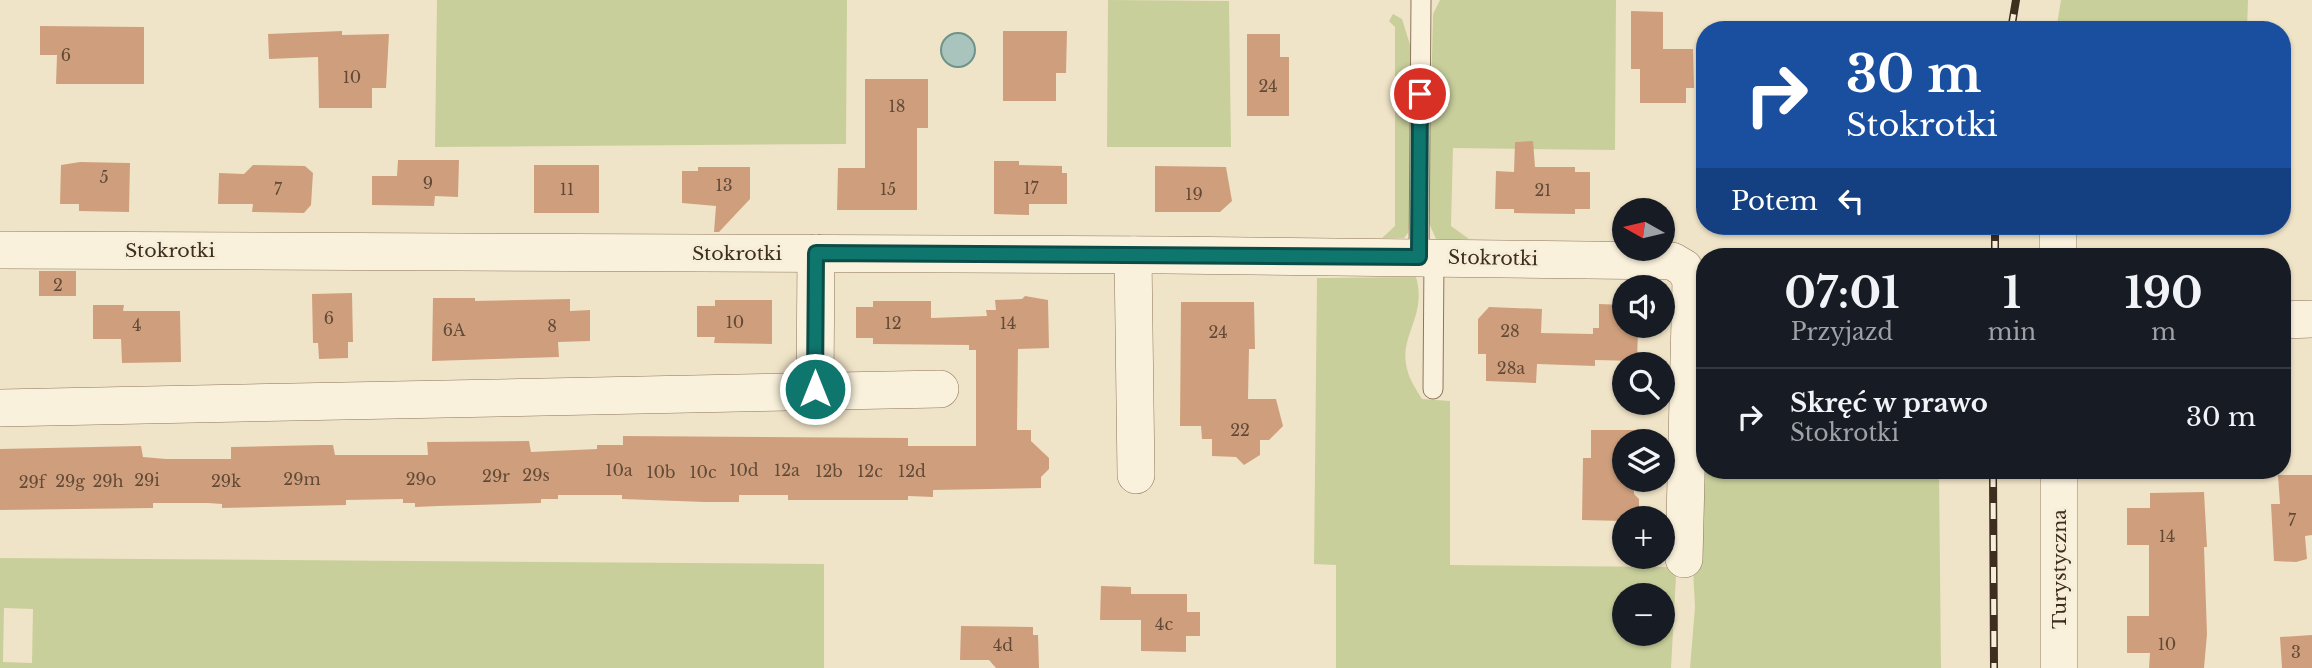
<!DOCTYPE html>
<html lang="pl">
<head>
<meta charset="utf-8">
<style>
  body { margin:0; font-family:"Libre Baskerville",serif; background:#20242c; color:#f1f3f6; height:100vh; display:flex; flex-direction:column; font-size:26px; white-space:nowrap }
  * { box-sizing:border-box; margin:0 }
  p { font-size:23px; color:#9ea1a6 }
  .icon { flex:none; width:38px; height:38px; fill:none; stroke:currentColor; stroke-width:2; stroke-linecap:round; stroke-linejoin:round }
  .map { position:relative; flex:1; overflow:hidden }
  .drawer { position:absolute; left:1696px; top:248px; width:595px; height:231px; display:flex; flex-direction:column; background:#171b24; border-radius:28px; box-shadow:0 2px 5px #0004 }
  .drawer>* { flex:none }
  .guide { position:absolute; left:1696px; top:21px; width:595px; height:214px; border-radius:28px; box-shadow:0 2px 5px #0004; background:#1a4fa0; color:#fff; overflow:hidden }
  .needle { width:46px; rotate:278deg }
  .controls { position:absolute; left:1612px; top:198px; display:grid; gap:14px }
  .controls a { display:grid; place-items:center; width:63px; height:63px; border-radius:50%; background:#171b24; box-shadow:0 2px 5px #0004; font-size:35px }
  .pin { position:absolute; display:grid; place-items:center; width:60px; height:60px; color:#fff; margin:-30px; border:4px solid #fff; border-radius:50%; box-shadow:0 2px 7px #0007 }
  .me { position:absolute; width:77px; margin:-38px; rotate:0deg; stroke-linejoin:round; filter:drop-shadow(0 0 5px #0008) }
  .turn { display:flex; align-items:center; gap:24px; height:147px; padding:0 35px; font-size:32px }
  .turn .icon { width:91px; height:91px; stroke-width:2.5 }
  .turn b { display:block; font-size:49px; line-height:60px }
  .then { display:flex; align-items:center; height:66px; padding:0 35px; background:#0003; gap:14px; font-size:26px }
  .eta { display:flex; justify-content:space-evenly; align-items:center; height:119px; text-align:center }
  .eta b { font-size:42px; font-weight:800; line-height:49px }
  ul { padding:0; list-style:none }
  li { display:flex; align-items:center; gap:21px; height:98px; padding:0 35px; border-top:2px solid #363941 }
  li div { flex:1 }
  li b { display:block; font-size:26px }
  li em { font-style:normal }
  .map>svg:first-child { display:block }
  .green { fill:#c9cf9b; fill-rule:evenodd }
  .water { fill:#a9c4bc; stroke:#6f938a; stroke-width:2 }
  .building { fill:#cf9f7d }
  .lines { fill:none; stroke-linecap:round; stroke-linejoin:round }
  .service-casing { stroke:#8d765c; stroke-width:21 }
  .minor-casing { stroke:#8d765c; stroke-width:38 }
  .service { stroke:#faf1dc; stroke-width:19 }
  .minor { stroke:#faf1dc; stroke-width:37 }
  .rail-casing { stroke:#3d2e20; stroke-width:8 }
  .rail { stroke:#f7eed8; stroke-width:5; stroke-dasharray:16; stroke-linecap:butt }
  .route-casing { stroke:#0a4d48; stroke-width:18 }
  .route { stroke:#0f766e; stroke-width:12 }
  .labels { text-anchor:middle; dominant-baseline:central; stroke-width:6; stroke-linejoin:round; paint-order:stroke }
  .number-label { font-size:16px; fill:#624a37 }
  .street-label { font-size:19px; fill:#3d2e20; stroke:#f7eed8 }
</style>
</head>
<body>
<div class="map">
<svg width="2312" height="668" viewBox="0 0 2312 668">
  <rect width="100%" height="100%" fill="#f0e4c8"/>
  <g class="green">
    <polygon points="437,0 847,0 846,144 435,147"/>
    <polygon points="1108,0 1229,1 1231,147 1107,147"/>
    <polygon points="1440,0 1616,0 1615,150 1453,148 1451,226 1469,239 1436,239 1428,221 1433,14"/>
    <polygon points="2061,0 2248,0 2247,30 2056,30"/>
    <polygon points="1393,14 1402,19 1412,51 1410,221 1408,233 1404,238 1382,238 1395,226 1395,27 1389,21"/>
    <path d="M 1416,277 C 1427,314 1401,334 1406,364 C 1408,377 1415,388 1422,399 L 1450,401 L 1450,565 L 1669,567 L 1676,576 L 1671,668 L 1336,668 L 1336,565 L 1314,564 L 1317,278 ZM 1624,595 L 1662,595 L 1662,634 L 1624,634 Z"/>
    <polygon points="1700,463 1704,471 1939,471 1941,668 1690,668 1695,607 1693,570 1700,570"/>
    <path d="M 0,558 L 824,564 L 824,668 L 0,668 ZM 4,608 L 33,609 L 32,663 L 3,662 Z"/>
  </g>
  <circle class="water" cx="958" cy="50" r="17"/>
  <g class="building">
    <polygon points="1631,11 1663,12 1663,49 1693,49 1694,88 1686,88 1686,103 1640,103 1640,69 1631,69"/>
    <polygon points="40,26 144,27 144,84 56,84 57,55 40,55"/>
    <polygon points="342,31 342,35 389,34 386,88 372,88 372,108 319,108 318,57 269,59 268,34"/>
    <polygon points="1003,31 1067,31 1066,73 1056,73 1056,101 1003,101"/>
    <polygon points="1247,34 1280,34 1280,57 1289,57 1289,116 1247,116"/>
    <polygon points="865,79 928,79 928,128 917,128 917,210 837,210 838,168 865,168"/>
    <polygon points="1533,141 1535,167 1575,167 1575,172 1590,172 1590,209 1575,209 1575,214 1514,213 1514,209 1495,209 1496,171 1514,172 1515,142"/>
    <polygon points="398,160 459,160 458,197 435,196 434,206 372,205 372,176 397,176"/>
    <polygon points="994,161 1019,161 1019,165 1062,166 1062,173 1067,173 1067,204 1029,204 1029,215 994,214"/>
    <polygon points="80,162 130,163 129,212 79,211 79,204 60,204 61,165"/>
    <polygon points="253,165 305,166 313,173 311,205 304,213 252,212 253,204 218,204 219,173 244,174"/>
    <rect x="534" y="165" width="65" height="48"/>
    <polygon points="1155,166 1226,167 1232,201 1220,212 1155,212"/>
    <polygon points="698,167 750,167 750,199 719,232 714,232 716,206 682,203 682,171 698,171"/>
    <rect x="39" y="271" width="37" height="25"/>
    <polygon points="352,293 353,342 348,342 348,358 319,359 318,343 313,343 312,294"/>
    <polygon points="1025,296 1048,300 1049,348 1018,349 1017,430 1031,430 1031,441 1049,458 1049,469 1041,477 1041,488 933,490 933,497 908,496 908,500 788,500 788,495 739,495 739,502 705,502 622,499 622,495 558,495 558,499 541,499 541,503 439,506 415,507 415,503 403,503 403,499 346,500 346,505 222,508 222,504 208,503 153,503 153,508 0,510 0,449 141,446 143,457 166,459 231,459 231,447 321,445 333,445 335,455 428,455 427,442 529,441 531,452 597,449 597,445 623,445 623,436 908,438 908,446 976,446 976,350 969,350 969,345 873,344 873,338 856,338 856,307 873,307 873,301 931,301 931,318 987,316 986,310 996,310 995,300 1022,299"/>
    <polygon points="433,298 475,298 475,301 570,299 570,311 590,310 590,341 558,342 559,357 432,361"/>
    <polygon points="715,300 772,300 772,344 714,343 715,337 697,337 697,306 715,306"/>
    <polygon points="1181,302 1254,302 1255,349 1249,349 1248,399 1276,399 1283,426 1269,440 1260,440 1260,455 1244,465 1236,457 1212,456 1212,439 1202,439 1201,426 1180,426"/>
    <polygon points="1599,304 1624,305 1624,326 1638,329 1637,361 1595,360 1595,366 1537,364 1536,383 1486,381 1486,354 1478,354 1478,319 1489,307 1542,309 1541,333 1593,334 1593,328 1599,328"/>
    <polygon points="93,305 124,305 123,311 180,311 181,362 122,363 121,339 93,339"/>
    <polygon points="1591,430 1635,430 1635,441 1624,441 1624,480 1634,480 1634,494 1639,499 1639,513 1634,518 1624,518 1624,521 1582,520 1583,458 1591,458"/>
    <polygon points="2278,475 2312,475 2312,535 2305,536 2307,559 2296,562 2274,561 2271,504 2280,504"/>
    <polygon points="2204,492 2207,547 2204,547 2207,634 2204,668 2149,668 2150,653 2127,653 2127,616 2149,616 2149,545 2127,545 2127,508 2150,508 2150,493"/>
    <polygon points="1101,586 1131,587 1131,594 1187,594 1187,612 1200,612 1200,636 1186,636 1186,652 1141,651 1141,620 1100,620"/>
    <polygon points="961,626 1033,627 1033,635 1038,635 1039,668 996,668 989,660 960,660"/>
    <polygon points="2312,635 2312,668 2282,668 2280,637"/>
  </g>
  <g class="lines">
    <g class="service-casing">
      <g id="service">
        <polyline points="1419,257 1421,0"/>
        <polyline points="1433,389 1434,257"/>
      </g>
    </g>
    <g class="minor-casing">
      <g id="minor">
        <polyline points="2058,226 2058,257"/>
        <polyline points="0,250 1167,255 1672,261 1684,268 1691,280 1684,559"/>
        <polyline points="1133,255 1136,475"/>
        <polyline points="2282,320 2312,319"/>
        <polyline points="815,389 816,253"/>
        <polyline points="0,408 940,389"/>
        <polyline points="2059,471 2059,668"/>
      </g>
    </g>
    <use href="#service" class="service"/>
    <use href="#minor" class="minor"/>
    <g class="rail-casing">
      <g id="rail">
        <polyline points="2011,30 2016,0"/>
        <polyline points="1995,257 1995,226"/>
        <polyline points="1993,471 1994,668"/>
      </g>
    </g>
    <use href="#rail" class="rail"/>
  </g>
  <g class="lines">
    <g class="route-casing">
      <polyline id="route" points="815,389 816,253 1419,257 1420,94"/>
    </g>
    <use href="#route" class="route"/>
  </g>
  <g class="labels">
    <g class="number-label">
      <text x="66" y="55">6</text>
      <text x="352" y="77">10</text>
      <text x="1268" y="86">24</text>
      <text x="897" y="106">18</text>
      <text x="104" y="177">5</text>
      <text x="428" y="183">9</text>
      <text x="724" y="185">13</text>
      <text x="1031" y="188">17</text>
      <text x="278" y="189">7</text>
      <text x="567" y="189">11</text>
      <text x="888" y="189">15</text>
      <text x="1543" y="190">21</text>
      <text x="1194" y="194">19</text>
      <text x="58" y="285">2</text>
      <text x="329" y="318">6</text>
      <text x="735" y="322">10</text>
      <text x="893" y="323">12</text>
      <text x="1008" y="323">14</text>
      <text x="137" y="325">4</text>
      <text x="552" y="326">8</text>
      <text x="454" y="330">6A</text>
      <text x="1510" y="331">28</text>
      <text x="1218" y="332">24</text>
      <text x="1511" y="368">28a</text>
      <text x="1240" y="430">22</text>
      <text x="619" y="470">10a</text>
      <text x="744" y="470">10d</text>
      <text x="787" y="470">12a</text>
      <text x="829" y="471">12b</text>
      <text x="870" y="471">12c</text>
      <text x="912" y="471">12d</text>
      <text x="661" y="472">10b</text>
      <text x="703" y="472">10c</text>
      <text x="536" y="475">29s</text>
      <text x="496" y="476">29r</text>
      <text x="302" y="479">29m</text>
      <text x="421" y="479">29o</text>
      <text x="147" y="480">29i</text>
      <text x="70" y="481">29g</text>
      <text x="108" y="481">29h</text>
      <text x="226" y="481">29k</text>
      <text x="32" y="482">29f</text>
      <text x="2292" y="520">7</text>
      <text x="2167" y="536">14</text>
      <text x="1164" y="624">4c</text>
      <text x="2167" y="644">10</text>
      <text x="1003" y="645">4d</text>
      <text x="2296" y="652">3</text>
    </g>
    <g class="street-label">
      <text x="170" y="250">Stokrotki</text>
      <text x="737" y="253">Stokrotki</text>
      <text transform="translate(1493 258) rotate(1)">Stokrotki</text>
      <text transform="translate(2059 569) rotate(-90)">Turystyczna</text>
    </g>
  </g>
</svg>
<div class="controls">
<a><svg class="needle" viewBox="-14 -14 28 28"><path d="M0-13l5 13h-10z" fill="#e53935"/><path d="M0 13l5-13h-10z" fill="#9ea1a6"/></svg></a>
<a><svg class="icon" aria-label="sound" viewBox="0 0 24 24"><path d="M4 9h4l5-4v14l-5-4H4zM17 9q2 3 0 6"/></svg></a>
<a><svg class="icon" aria-label="search" viewBox="0 0 24 24"><circle cx="10" cy="10" r="6"/><path d="M15 15l6 6"/></svg></a>
<a><svg class="icon" aria-label="layers" viewBox="0 0 24 24"><path d="M12 4l9 5-9 5-9-5zM3 14l9 5 9-5"/></svg></a>
<a>+</a>
<a>−</a>
</div>
<div class="pin" style="left:1420px;top:94px;background:#d93025"><svg class="icon" aria-label="arrive" viewBox="0 0 24 24"><path d="M6 21V4h12l-3 4 3 4H6"/></svg></div>
<svg class="me" style="left:815px;top:389px" viewBox="-20 -20 40 40"><circle r="17" fill="#0f766e" stroke="#fff" stroke-width="3"/><path d="M0-11L8 9 0 5-8 9z" fill="#fff"/></svg>
<div class="guide">
<div class="turn"><svg class="icon" aria-label="right" viewBox="0 0 24 24"><path d="M7 20v-9h11M14 6l5 5-5 5"/></svg><div><b>30 m</b>Stokrotki</div></div>
<div class="then">Potem<svg class="icon" aria-label="left" viewBox="0 0 24 24"><path d="M17 20v-9H6M10 6l-5 5 5 5"/></svg></div>
</div>
<section class="drawer">
<div class="eta">
<div><b>07:01</b><p>Przyjazd</p></div>
<div><b>1</b><p>min</p></div>
<div><b>190</b><p>m</p></div>
</div>
<ul>
<li><svg class="icon" aria-label="right" viewBox="0 0 24 24"><path d="M7 20v-9h11M14 6l5 5-5 5"/></svg><div><b>Skręć w prawo</b><p>Stokrotki</p></div><em>30 m</em></li>
</ul>
</section>
</div>
</body>
</html>
